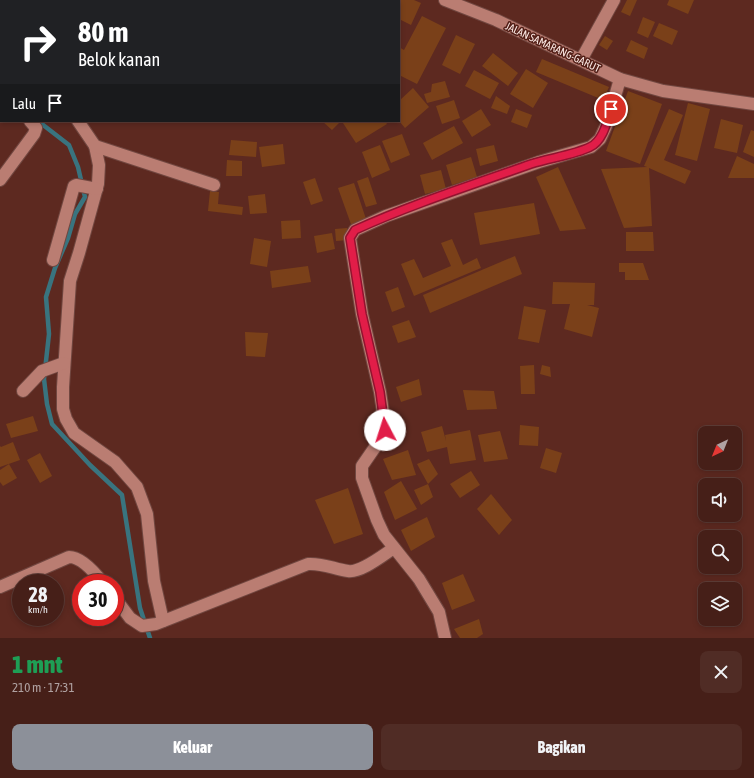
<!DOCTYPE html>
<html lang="id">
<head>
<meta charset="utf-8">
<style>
  body { margin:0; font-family:"Asap Condensed",sans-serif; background:#502c25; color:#f1f3f6; height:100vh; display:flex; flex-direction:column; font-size:15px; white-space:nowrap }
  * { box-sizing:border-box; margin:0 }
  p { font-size:13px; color:#b0a2a2 }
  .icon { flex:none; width:22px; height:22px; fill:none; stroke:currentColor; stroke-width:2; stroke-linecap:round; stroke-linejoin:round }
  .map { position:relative; height:638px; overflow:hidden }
  .panel { display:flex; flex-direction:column; background:#461f18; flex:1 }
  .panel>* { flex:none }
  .hud { position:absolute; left:0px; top:0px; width:400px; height:122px; box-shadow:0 2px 6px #0003,0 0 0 1px #5e3d37; background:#202124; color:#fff; overflow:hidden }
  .needle { width:26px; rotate:223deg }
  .buttons { position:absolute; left:698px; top:426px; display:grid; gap:8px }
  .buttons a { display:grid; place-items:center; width:44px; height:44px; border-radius:8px; background:#461f18; box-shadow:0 2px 6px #0003,0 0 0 1px #5e3d37; font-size:20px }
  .speed { position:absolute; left:12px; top:574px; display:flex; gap:8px; font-size:20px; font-weight:700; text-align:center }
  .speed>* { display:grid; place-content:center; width:52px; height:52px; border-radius:50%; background:#461f18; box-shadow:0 2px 6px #0003,0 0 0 1px #5e3d37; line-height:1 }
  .speed small { font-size:10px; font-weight:400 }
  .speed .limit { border:6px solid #d22; background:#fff; color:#111 }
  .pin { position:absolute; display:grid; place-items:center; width:34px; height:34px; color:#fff; margin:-17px; border:2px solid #fff; border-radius:50%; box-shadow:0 1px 4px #0007 }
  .me { position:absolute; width:44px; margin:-22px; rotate:355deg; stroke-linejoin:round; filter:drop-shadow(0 0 3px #0008) }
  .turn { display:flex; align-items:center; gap:14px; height:84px; padding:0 12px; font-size:18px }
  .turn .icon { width:52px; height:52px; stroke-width:2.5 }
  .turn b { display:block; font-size:28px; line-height:34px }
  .then { display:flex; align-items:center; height:38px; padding:0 12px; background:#0003; gap:8px; font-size:15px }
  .round { display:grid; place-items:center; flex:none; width:42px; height:42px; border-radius:8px; background:#502c25 }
  .overview { display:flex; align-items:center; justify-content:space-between; height:68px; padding:0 12px }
  h1 { font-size:24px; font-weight:800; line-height:30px; color:#1e9e55 }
  .button { display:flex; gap:8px; margin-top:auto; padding:8px 12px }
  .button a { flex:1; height:46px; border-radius:8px; background:#8c9099; color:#fff; font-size:16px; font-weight:800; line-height:46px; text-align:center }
  .button a+a { background:#502c25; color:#f1f3f6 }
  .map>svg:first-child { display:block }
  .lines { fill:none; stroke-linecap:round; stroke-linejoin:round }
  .stream { stroke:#39747f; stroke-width:4.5 }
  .building { fill:#7a4019 }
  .street-casing { stroke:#714740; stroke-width:14 }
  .secondary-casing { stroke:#714740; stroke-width:14 }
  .street { stroke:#ba7d72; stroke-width:12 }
  .secondary { stroke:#ba7d72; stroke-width:12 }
  .route-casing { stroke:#92132f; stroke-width:10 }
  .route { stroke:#e11d48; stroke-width:7 }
  .labels { text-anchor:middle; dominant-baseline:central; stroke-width:3; stroke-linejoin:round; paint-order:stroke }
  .street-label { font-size:11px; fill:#fce8e3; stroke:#511e16 }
</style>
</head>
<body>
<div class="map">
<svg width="754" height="638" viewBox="0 0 754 638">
  <rect width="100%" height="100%" fill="#5d2920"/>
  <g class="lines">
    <polyline class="stream" points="38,121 69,145 78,167 85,197 75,214 68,238 55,268 46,297 49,334 44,379 47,404 52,424 90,465 122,495 140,608 150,638"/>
  </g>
  <g class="building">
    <polygon points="401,0 414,0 421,3 411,25 399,19 399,4"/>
    <polygon points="627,0 637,0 630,16 621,12"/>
    <polygon points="669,0 694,0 688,14 667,5"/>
    <polygon points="422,16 446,28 417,84 399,75 399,47 404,50"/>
    <polygon points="643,17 655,22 648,38 637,33"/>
    <polygon points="659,23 678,31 672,45 653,36"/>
    <polygon points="456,35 475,44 460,74 442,65"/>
    <polygon points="605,36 613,41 607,50 599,45"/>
    <polygon points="631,40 648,48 644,59 626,51"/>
    <polygon points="493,53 518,73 508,86 482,66"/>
    <polygon points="542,59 609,87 603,100 536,72"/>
    <polygon points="526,69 548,83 533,108 510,94"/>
    <polygon points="474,70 499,83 490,99 465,86"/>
    <polygon points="445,81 450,97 427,103 424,94 431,92 432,84"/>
    <polygon points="413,88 429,107 405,128 399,121 399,101"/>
    <polygon points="628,91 662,104 640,164 606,151"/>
    <polygon points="496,96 510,106 507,114 491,108"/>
    <polygon points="454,100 460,118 442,124 436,106"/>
    <polygon points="688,103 710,109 697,161 675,155"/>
    <polygon points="481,109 491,125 472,137 462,121"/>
    <polygon points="516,109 532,115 527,128 511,122"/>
    <polygon points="669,109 683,115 664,160 691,171 685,184 649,168 652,226 624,228 601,169 647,167 644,166"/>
    <polygon points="721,119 743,125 737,153 714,148"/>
    <polygon points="322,121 341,121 332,130"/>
    <polygon points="346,121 385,121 387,124 356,143 343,123"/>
    <polygon points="454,126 463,143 432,160 423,143"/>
    <polygon points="751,130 754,131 754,157 743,152"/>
    <polygon points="402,134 410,155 391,163 382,141"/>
    <polygon points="231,140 257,142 256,157 229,155"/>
    <polygon points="283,144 285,164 262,167 259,147"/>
    <polygon points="380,145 390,170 372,178 362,152"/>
    <polygon points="494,145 498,161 480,166 476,149"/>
    <polygon points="737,156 754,164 754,178 728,178"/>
    <polygon points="471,157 477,177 452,185 446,165"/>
    <polygon points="227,160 242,161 242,176 226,176"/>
    <polygon points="558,167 586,229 560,231 536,177"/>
    <polygon points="441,170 446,189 425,194 420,175"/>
    <polygon points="368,177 377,204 366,207 357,181"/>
    <polygon points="315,178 323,201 311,205 303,182"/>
    <polygon points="354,183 367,222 352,227 338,188"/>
    <polygon points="210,191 219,192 218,204 243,207 242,215 208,211"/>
    <polygon points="265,194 267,213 250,214 248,196"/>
    <polygon points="534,203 540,234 480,245 474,213"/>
    <polygon points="300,220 301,238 282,239 281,221"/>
    <polygon points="347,228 349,240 336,241 335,229"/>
    <polygon points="626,232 653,232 654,251 626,251"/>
    <polygon points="332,233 335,249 317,253 314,236"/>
    <polygon points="254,238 271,241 267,267 250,264"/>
    <polygon points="452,239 463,265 477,258 481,268 414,296 401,264 414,259 423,278 451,266 441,243"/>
    <polygon points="515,256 522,274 430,313 423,295"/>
    <polygon points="619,263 643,263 649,280 625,280 625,272 619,272"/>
    <polygon points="308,266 311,282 272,288 270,271"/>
    <polygon points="553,282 595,283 594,305 587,305 599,308 592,337 564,329 570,304 552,304"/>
    <polygon points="398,287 405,307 392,312 385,292"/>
    <polygon points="524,306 546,310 539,343 518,339"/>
    <polygon points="409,320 416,337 398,343 392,326"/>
    <polygon points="245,332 268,333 265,357 246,356"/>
    <polygon points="534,365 535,394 521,394 520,366"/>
    <polygon points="542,365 550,367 551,377 540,374"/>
    <polygon points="419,379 422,395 401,402 396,387"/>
    <polygon points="463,390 494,391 497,409 467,410"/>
    <polygon points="33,416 38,431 11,438 6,424"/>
    <polygon points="520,425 539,427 538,446 519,445"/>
    <polygon points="442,426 446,441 445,435 470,430 476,460 450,464 447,447 427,452 421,432"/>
    <polygon points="500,431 508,459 484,462 478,435"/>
    <polygon points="13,442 20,460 0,467 0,446 1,447"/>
    <polygon points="546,448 562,453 556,473 540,468"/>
    <polygon points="408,450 416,475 392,480 383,459"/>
    <polygon points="40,453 52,476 40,483 27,460"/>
    <polygon points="429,459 438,474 428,484 433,497 421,505 414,490 428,484 417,464"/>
    <polygon points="9,464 17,478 3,486 0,482 0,470"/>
    <polygon points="471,471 480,485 460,498 450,484"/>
    <polygon points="401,481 417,509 395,520 384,492"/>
    <polygon points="348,488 363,534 334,544 315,500"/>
    <polygon points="491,494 512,520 499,535 477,509"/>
    <polygon points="427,517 435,537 411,551 401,530"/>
    <polygon points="463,574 475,601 452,610 442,583"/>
    <polygon points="479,619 483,634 477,638 460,638 454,629"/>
  </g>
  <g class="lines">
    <g class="street-casing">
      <g id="street">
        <polyline points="581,60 614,0"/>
        <polyline points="0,68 1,68"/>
        <polyline points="0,101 1,101"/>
        <polyline points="78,121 95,146 99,165 98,184 79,253 70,281 63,387 63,409 66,419 74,433 115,462 137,487 147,514 154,581 163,621"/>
        <polyline points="95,146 214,185"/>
        <polyline points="0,180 34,134 36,128 30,121"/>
        <polyline points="53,260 74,186 76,185 97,189"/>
        <polyline points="23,391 42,371 64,363"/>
        <path d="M 0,587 L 69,557 C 82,557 96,574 103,583"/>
        <path d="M 115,598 L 130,618 L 142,626 L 156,624 L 308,564 C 323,563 334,569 348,571 C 361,573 383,555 394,548"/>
        <polyline points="445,638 439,612 419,579 384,535 377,520 362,478 362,466 382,437 385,425 380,392 362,314 350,238 355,230 386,216 539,162 591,147 600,139 607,124 620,79"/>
      </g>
    </g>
    <g class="secondary-casing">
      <polyline id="secondary" points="445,0 496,20 620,79 663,91 754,104"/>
    </g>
    <use href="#street" class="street"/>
    <use href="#secondary" class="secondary"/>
  </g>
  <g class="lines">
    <g class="route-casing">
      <path id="route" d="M 385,430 L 380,392 L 362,314 L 350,238 L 355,230 C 412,204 472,185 531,164 C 549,158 574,155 590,147 C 603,141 607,122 611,109"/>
    </g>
    <use href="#route" class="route"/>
  </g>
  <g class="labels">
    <g class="street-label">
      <text transform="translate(553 47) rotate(25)">JALAN SAMARANG-GARUT</text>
    </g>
  </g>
</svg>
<div class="buttons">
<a><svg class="needle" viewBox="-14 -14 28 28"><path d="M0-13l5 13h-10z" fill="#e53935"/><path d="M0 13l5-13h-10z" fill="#b0a2a2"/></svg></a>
<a><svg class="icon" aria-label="sound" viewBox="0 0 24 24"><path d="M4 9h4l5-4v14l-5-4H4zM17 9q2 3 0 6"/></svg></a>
<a><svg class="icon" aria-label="search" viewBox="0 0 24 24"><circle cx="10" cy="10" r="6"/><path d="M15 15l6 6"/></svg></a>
<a><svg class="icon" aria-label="layers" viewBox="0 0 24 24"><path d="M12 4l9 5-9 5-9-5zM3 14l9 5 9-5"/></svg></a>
</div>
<div class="speed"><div>28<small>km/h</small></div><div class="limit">30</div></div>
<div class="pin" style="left:611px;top:109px;background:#d93025"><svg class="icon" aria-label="arrive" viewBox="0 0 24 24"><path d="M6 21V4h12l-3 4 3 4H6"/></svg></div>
<svg class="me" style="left:385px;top:430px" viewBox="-20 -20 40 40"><circle r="19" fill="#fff"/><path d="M0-13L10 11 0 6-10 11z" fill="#e11d48"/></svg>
<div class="hud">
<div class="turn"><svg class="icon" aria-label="right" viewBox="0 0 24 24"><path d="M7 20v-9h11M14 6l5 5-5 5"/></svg><div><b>80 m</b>Belok kanan</div></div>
<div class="then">Lalu<svg class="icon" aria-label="arrive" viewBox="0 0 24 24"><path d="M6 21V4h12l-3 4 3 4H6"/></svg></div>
</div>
</div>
<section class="panel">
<div class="overview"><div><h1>1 mnt</h1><p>210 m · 17:31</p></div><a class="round"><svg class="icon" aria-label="close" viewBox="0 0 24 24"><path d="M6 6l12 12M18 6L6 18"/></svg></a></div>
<div class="button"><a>Keluar</a><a>Bagikan</a></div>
</section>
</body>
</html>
